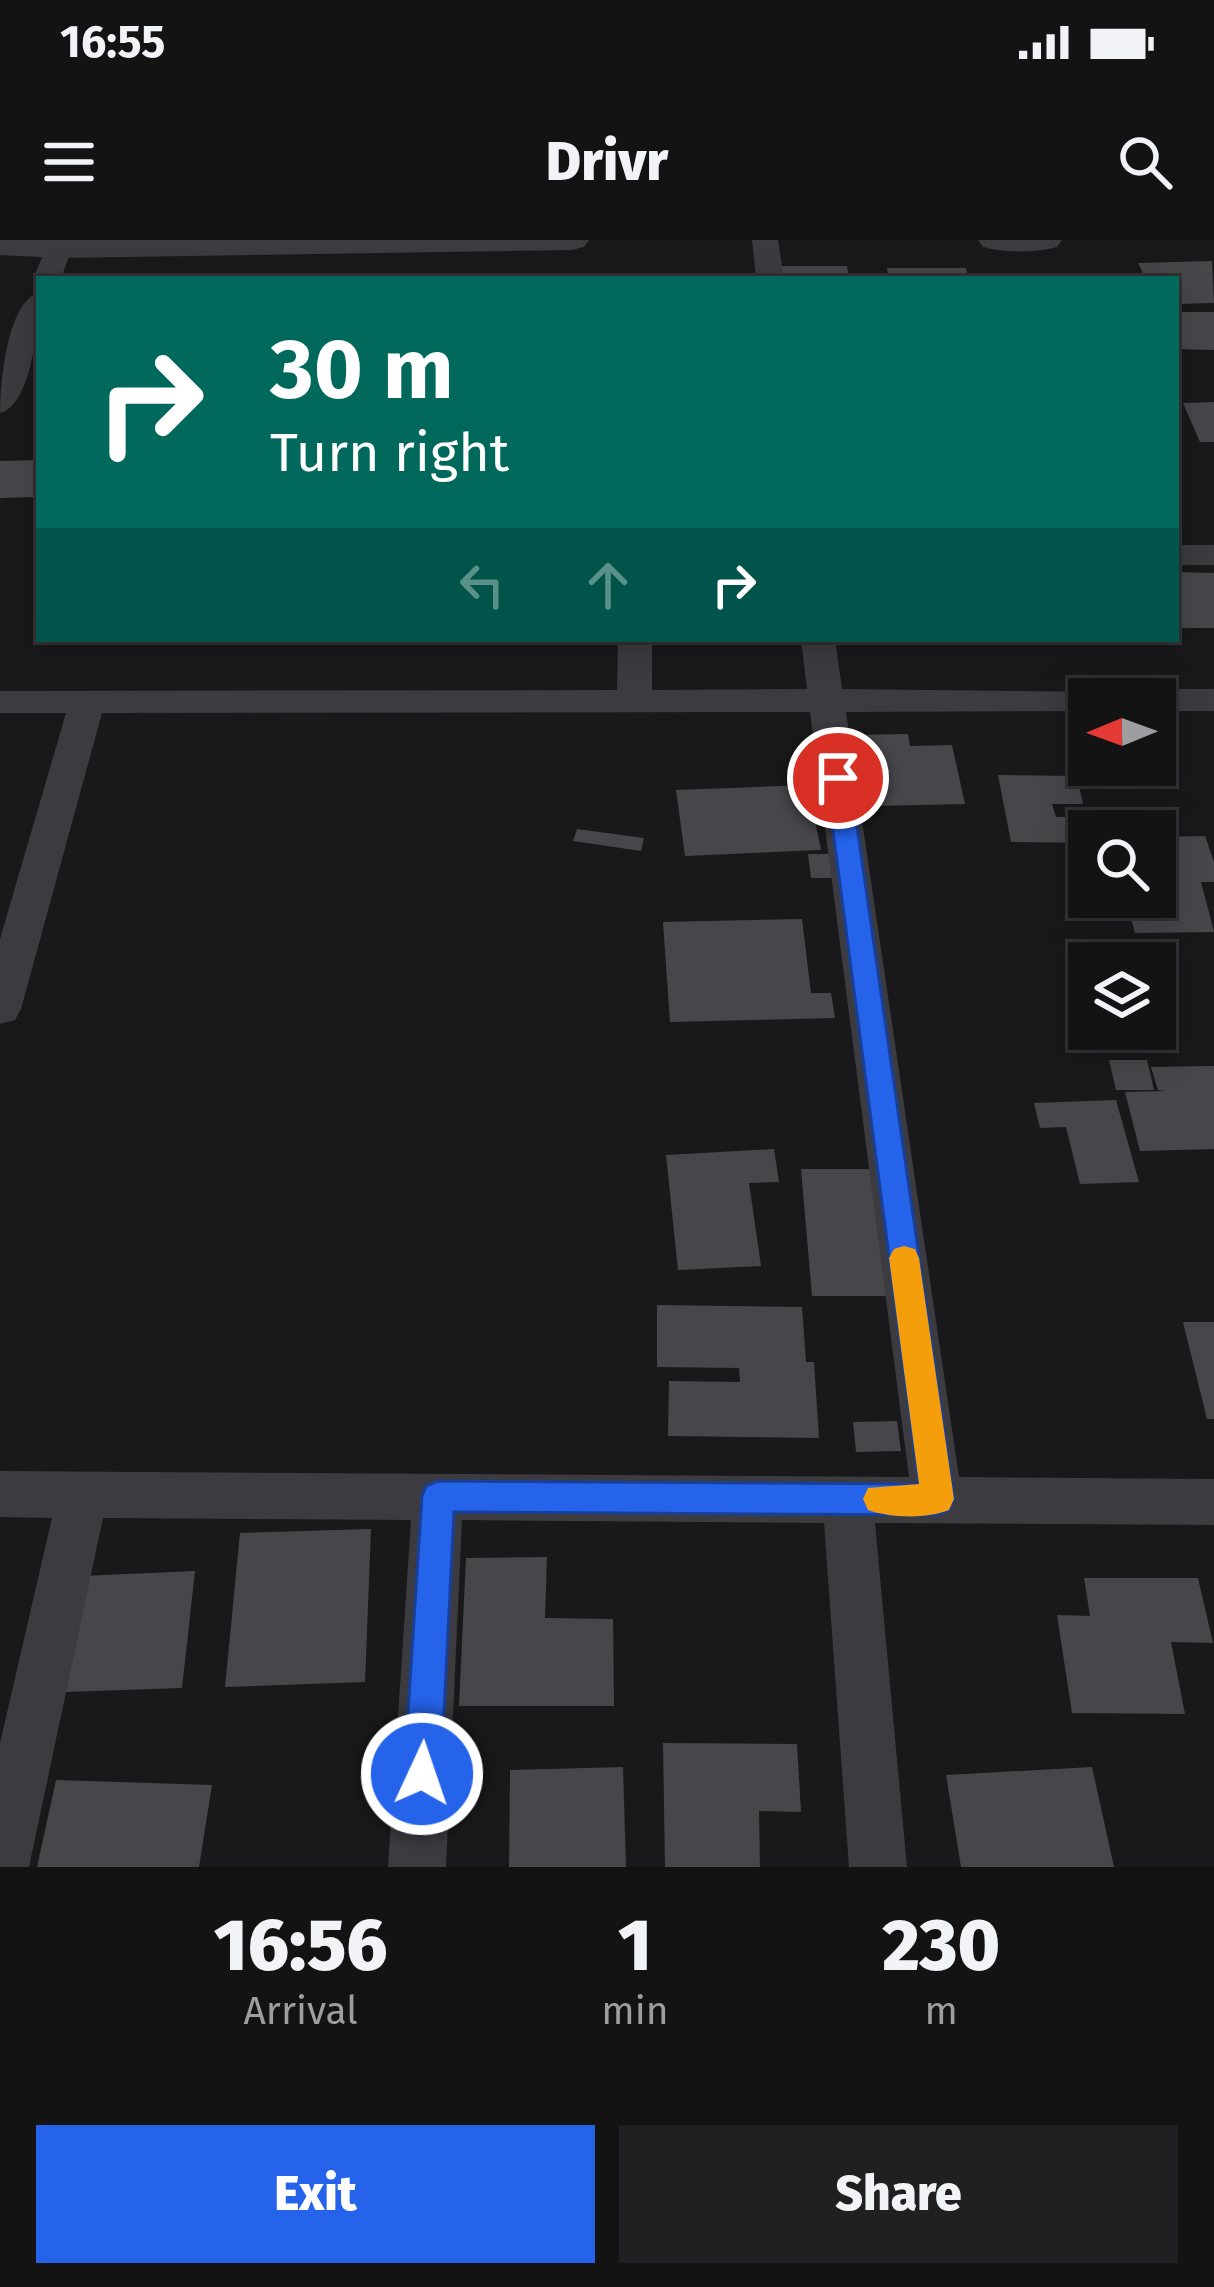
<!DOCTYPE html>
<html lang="en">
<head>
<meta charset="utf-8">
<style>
  body { margin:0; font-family:"Fira Sans",sans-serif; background:#202022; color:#f1f3f6; height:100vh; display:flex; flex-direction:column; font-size:45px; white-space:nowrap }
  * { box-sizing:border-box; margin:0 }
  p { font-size:39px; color:#9d9ea0 }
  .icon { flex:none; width:66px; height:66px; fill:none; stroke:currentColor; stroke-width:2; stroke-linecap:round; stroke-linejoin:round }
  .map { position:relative; height:1627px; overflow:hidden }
  .details { display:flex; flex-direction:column; background:#131314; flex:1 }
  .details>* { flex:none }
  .top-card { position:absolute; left:36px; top:36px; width:1143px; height:366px; border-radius:0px; box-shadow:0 6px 30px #0003,0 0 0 3px #323234; background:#00695c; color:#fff; overflow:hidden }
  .needle { width:78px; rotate:269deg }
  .controls { position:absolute; left:1068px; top:438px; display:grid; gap:24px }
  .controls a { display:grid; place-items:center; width:108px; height:108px; border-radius:0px; background:#131314; box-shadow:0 6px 30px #0003,0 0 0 3px #323234; font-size:60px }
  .pin { position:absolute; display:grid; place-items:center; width:102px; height:102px; color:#fff; margin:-51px; border:6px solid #fff; border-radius:50%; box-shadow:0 3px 12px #0007 }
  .me { position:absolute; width:132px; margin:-66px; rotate:3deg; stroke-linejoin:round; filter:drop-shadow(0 0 9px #0008) }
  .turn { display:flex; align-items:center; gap:42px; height:252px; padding:0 36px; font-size:54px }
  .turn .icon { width:156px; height:156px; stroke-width:2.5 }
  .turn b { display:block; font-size:84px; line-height:102px }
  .lanes { display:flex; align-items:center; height:114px; padding:0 36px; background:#0003; justify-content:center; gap:60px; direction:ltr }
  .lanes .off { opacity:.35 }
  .eta { display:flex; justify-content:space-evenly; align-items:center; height:204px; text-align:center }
  .eta b { font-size:72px; font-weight:800; line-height:84px }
  .button { display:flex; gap:24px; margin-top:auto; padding:24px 36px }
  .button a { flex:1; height:138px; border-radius:0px; background:#2563eb; color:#fff; font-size:48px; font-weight:800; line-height:138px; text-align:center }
  .button a+a { background:#202022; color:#f1f3f6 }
  .status { display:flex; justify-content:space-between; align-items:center; height:84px; padding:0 60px; background:#131314; direction:ltr }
  .status svg { height:33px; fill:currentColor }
  header { display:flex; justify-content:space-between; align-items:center; height:156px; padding:0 36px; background:#131314; font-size:54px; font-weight:800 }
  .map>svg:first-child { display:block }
  .building { fill:#47474b }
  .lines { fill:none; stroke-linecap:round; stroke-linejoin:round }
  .minor { fill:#3b3b40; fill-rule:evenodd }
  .tertiary { fill:#3b3b40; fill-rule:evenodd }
  .route { fill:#2563eb; stroke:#184099; stroke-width:3 }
  .slow { fill:#f59e0b }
</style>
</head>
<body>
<div class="status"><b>16:55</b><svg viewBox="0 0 49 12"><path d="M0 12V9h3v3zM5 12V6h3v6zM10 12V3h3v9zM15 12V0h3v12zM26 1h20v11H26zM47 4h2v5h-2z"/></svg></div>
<header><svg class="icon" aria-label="menu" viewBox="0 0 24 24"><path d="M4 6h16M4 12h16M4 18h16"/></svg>Drivr<svg class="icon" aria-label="search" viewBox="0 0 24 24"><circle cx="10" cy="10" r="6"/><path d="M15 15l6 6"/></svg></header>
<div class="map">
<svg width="1214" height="1627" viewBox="0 0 1214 1627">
  <rect width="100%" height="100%" fill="#19191b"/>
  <g class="building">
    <polygon points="1212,21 1214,63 1176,64 1176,39 1146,39 1138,23"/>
    <polygon points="773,26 847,26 849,39 775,39"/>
    <polygon points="887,28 966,28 969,39 889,39"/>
    <polygon points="1176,72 1214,72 1214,110 1177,109"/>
    <polygon points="1214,162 1214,202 1200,202 1183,163"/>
    <polygon points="39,220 39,257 0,258 0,221"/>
    <polygon points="1176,332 1214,333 1214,388 1176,388"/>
    <polygon points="908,494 910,506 952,505 965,564 874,566 869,534 856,534 850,495"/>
    <polygon points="998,535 1077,536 1083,564 1052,564 1056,577 1101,577 1104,591 1089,591 1089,603 1011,602"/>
    <polygon points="808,545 821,610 685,616 676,550"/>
    <polygon points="577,589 644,598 641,611 573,601"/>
    <polygon points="1205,596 1214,622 1214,642 1201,642 1214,692 1135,693 1125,657 1155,657 1155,597"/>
    <polygon points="808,614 841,614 844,638 811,638"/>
    <polygon points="802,679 811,753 831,753 835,778 670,782 663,682"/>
    <polygon points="1109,820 1147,820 1154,850 1116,850"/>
    <polygon points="1214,826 1214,909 1140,911 1125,852 1166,851 1158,850 1151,827"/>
    <polygon points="1116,860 1139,942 1080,944 1066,887 1040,888 1034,863"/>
    <polygon points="774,909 779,942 749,943 761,1026 678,1030 666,915"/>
    <polygon points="801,929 872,929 887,1056 812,1056"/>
    <polygon points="657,1065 802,1067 806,1122 814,1122 819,1198 668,1196 669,1141 740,1142 739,1128 657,1127"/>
    <polygon points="1183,1082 1214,1082 1214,1179 1207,1179"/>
    <polygon points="897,1181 901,1211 856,1212 853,1182"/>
    <polygon points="371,1289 365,1442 225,1447 240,1293"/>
    <polygon points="547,1317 545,1378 613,1379 614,1466 459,1466 466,1318"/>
    <polygon points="195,1331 182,1448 64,1452 82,1336"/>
    <polygon points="1084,1338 1198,1338 1213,1403 1171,1402 1185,1474 1072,1473 1057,1375 1090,1376"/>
    <polygon points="663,1503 797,1504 801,1572 759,1571 760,1627 665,1627"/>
    <polygon points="623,1527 626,1627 509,1627 510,1530"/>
    <polygon points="1092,1527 1114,1627 961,1627 946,1535"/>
    <polygon points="56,1540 212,1545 199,1627 37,1627"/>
  </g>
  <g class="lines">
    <g class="minor">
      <polygon points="59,0 72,8 61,39 39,39 37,45 33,39 46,8"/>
      <polygon points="752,0 778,0 784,39 756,39"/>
      <path d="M 39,53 C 39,81 32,165 0,173 C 0,144 7,61 39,53 Z"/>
      <rect x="1176" y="305" width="38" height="20"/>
      <polygon points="618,399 652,399 652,450 807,449 801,399 835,399 842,449 1101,452 1106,459 1089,459 1089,471 846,472 959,1237 1214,1239 1214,1285 875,1283 907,1627 849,1627 824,1283 462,1280 446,1627 388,1627 411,1280 103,1278 29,1627 0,1627 0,1503 52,1278 0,1277 0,1231 909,1237 810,472 102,473 21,769 15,780 0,784 0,699 66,473 0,473 0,451 617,450"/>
      <polygon points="1155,449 1214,449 1214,471 1155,471 1155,459 1138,459 1143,452"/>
    </g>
    <g class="tertiary">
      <polygon points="0,0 589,0 584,7 572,10 59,18 0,15"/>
      <path d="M 978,0 L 1062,0 L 1057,7 C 1035,13 1005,13 983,7 Z"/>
    </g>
  </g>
  <polygon class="route" points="838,530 850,538 954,1259 949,1270 937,1275 454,1272 441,1534 435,1547 422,1553 410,1547 404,1534 422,1256 426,1246 438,1241 919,1244 826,538"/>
  <path class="slow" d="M 904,1006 L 915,1009 L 919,1018 L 954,1259 L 949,1270 C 927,1279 890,1278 868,1270 L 863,1259 L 868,1248 L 919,1244 L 889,1018 L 894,1009 Z"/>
</svg>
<div class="controls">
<a><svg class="needle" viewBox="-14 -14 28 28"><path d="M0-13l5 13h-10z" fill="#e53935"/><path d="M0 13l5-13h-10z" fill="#9d9ea0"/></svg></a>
<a><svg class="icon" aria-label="search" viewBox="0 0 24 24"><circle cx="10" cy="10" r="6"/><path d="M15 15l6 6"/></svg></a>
<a><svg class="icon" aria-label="layers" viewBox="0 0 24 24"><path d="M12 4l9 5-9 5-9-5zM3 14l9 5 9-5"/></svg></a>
</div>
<div class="pin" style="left:838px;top:538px;background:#d93025"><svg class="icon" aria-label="arrive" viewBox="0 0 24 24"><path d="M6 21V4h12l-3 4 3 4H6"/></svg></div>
<svg class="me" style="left:422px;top:1534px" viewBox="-20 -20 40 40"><circle r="17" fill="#2563eb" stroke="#fff" stroke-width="3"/><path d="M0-11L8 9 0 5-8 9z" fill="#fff"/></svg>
<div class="top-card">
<div class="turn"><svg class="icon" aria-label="right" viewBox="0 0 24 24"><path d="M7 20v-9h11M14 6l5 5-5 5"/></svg><div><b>30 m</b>Turn right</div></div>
<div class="lanes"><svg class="icon off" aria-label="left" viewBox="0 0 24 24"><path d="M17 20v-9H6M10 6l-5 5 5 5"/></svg><svg class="icon off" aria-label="ahead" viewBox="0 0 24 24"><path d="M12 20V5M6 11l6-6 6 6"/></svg><svg class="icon" aria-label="right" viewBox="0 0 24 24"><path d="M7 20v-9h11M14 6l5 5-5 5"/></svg></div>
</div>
</div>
<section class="details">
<div class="eta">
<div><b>16:56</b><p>Arrival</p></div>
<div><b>1</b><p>min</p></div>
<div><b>230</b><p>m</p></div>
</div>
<div class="button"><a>Exit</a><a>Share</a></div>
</section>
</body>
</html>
